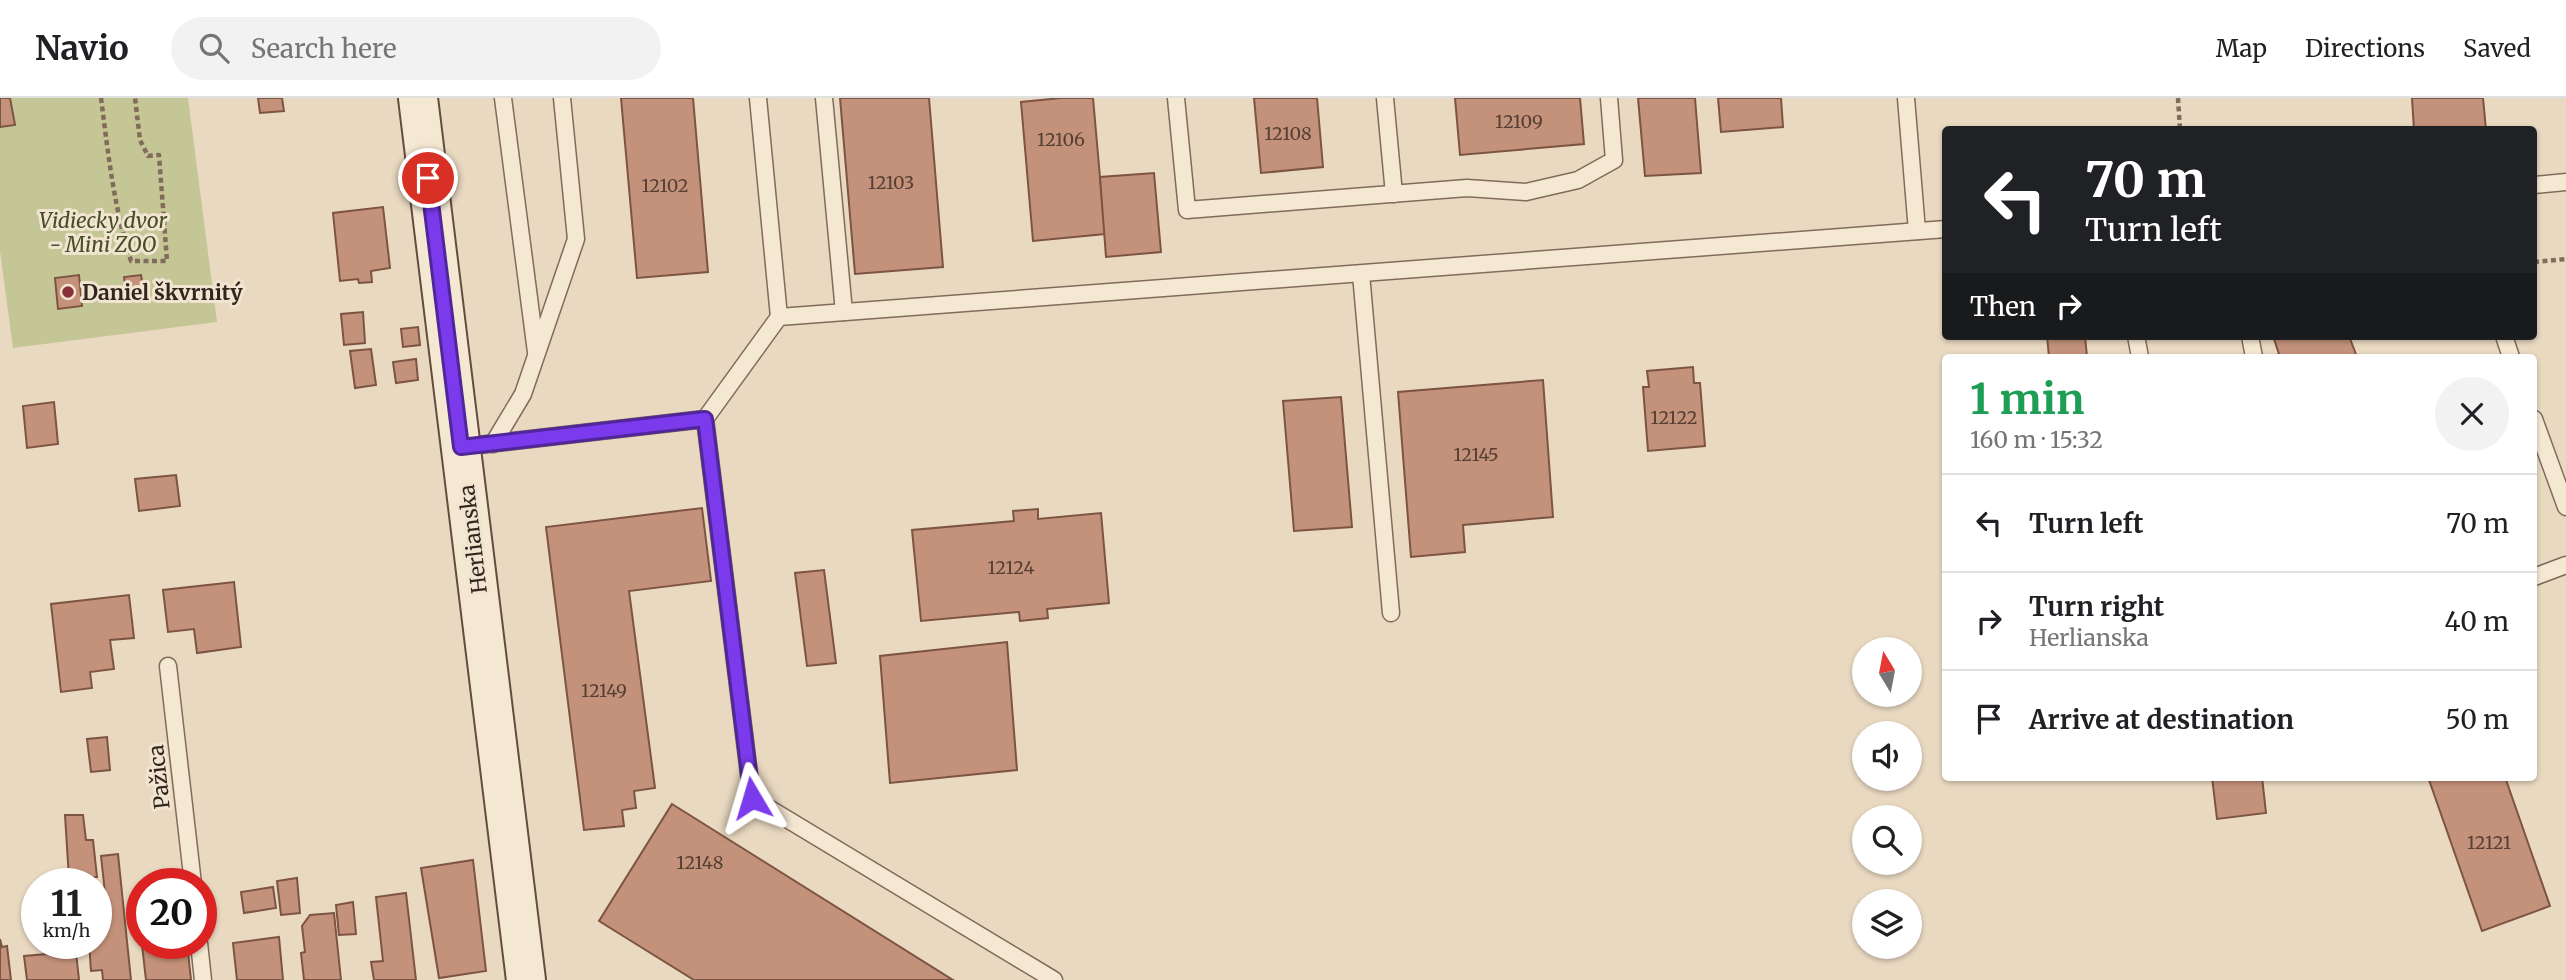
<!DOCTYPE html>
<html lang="en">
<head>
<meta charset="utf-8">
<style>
  body { margin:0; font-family:Merriweather,serif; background:#f2f2f2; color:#202124; height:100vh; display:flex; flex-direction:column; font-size:26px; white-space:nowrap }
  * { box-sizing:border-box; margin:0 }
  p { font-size:23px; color:#757577 }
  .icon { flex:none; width:38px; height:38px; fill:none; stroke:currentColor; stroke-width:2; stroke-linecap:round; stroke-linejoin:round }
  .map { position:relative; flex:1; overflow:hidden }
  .panel { position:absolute; left:1942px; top:256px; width:595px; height:427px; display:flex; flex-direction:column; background:#fff; border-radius:7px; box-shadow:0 2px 5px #0004 }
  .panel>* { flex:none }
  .hud { position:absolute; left:1942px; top:28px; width:595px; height:214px; border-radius:7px; box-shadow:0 2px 5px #0004; background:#202124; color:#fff; overflow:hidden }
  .needle { width:46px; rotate:350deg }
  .controls { position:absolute; left:1852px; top:539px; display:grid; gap:14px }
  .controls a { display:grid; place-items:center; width:70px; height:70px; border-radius:50%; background:#fff; box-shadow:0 2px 5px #0004; font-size:35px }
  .speed { position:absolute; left:21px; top:770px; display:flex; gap:14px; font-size:35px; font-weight:700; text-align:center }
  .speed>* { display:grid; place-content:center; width:91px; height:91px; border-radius:50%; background:#fff; box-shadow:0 2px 5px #0004; line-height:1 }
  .speed small { font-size:18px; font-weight:400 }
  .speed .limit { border:10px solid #d22; background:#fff; color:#111 }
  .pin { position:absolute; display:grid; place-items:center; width:60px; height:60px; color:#fff; margin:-30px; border:4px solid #fff; border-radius:50%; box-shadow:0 2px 7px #0007 }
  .me { position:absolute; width:77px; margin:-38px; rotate:353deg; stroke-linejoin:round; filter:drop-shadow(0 0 5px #0008) }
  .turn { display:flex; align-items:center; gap:24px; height:147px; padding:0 28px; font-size:32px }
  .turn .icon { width:91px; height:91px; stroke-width:2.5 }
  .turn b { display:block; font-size:49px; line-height:60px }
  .then { display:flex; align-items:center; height:66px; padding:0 28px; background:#0003; gap:14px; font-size:26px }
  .round { display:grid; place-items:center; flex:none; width:74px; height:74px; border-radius:37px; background:#f2f2f2 }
  .summary { display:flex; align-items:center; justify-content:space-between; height:119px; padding:0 28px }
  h1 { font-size:42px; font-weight:700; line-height:52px; color:#1e9e55 }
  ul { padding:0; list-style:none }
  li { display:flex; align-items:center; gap:21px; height:98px; padding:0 28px; border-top:2px solid #e0e0e0 }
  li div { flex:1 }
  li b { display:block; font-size:26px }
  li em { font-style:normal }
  header { display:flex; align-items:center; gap:42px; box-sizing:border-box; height:98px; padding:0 35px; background:#fff; border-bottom:2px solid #e0e0e0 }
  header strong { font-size:33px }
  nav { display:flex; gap:38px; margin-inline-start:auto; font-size:24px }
  .search { width:490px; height:63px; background:#f2f2f2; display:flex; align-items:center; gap:18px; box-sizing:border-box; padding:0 24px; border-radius:38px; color:#757577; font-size:26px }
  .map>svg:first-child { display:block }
  .green { fill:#c4c696 }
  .building { fill:#c4927a; stroke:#7d5443; stroke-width:2 }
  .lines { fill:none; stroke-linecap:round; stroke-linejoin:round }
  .lane-casing { stroke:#816b5a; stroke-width:19 }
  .secondary-casing { stroke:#624d3e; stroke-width:42 }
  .path { stroke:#816b5a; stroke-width:4.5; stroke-dasharray:5 3.5; stroke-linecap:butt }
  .lane { stroke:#f5e8d3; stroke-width:16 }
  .secondary { stroke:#f5e8d3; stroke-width:38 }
  .route-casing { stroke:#51269a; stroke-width:18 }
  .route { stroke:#7c3aed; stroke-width:12 }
  .poi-dot { fill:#8a3039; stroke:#f1e4d0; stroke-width:2.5 }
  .labels { text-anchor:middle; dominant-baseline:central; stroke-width:6; stroke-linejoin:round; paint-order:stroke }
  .number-label { font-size:18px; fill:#564034 }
  .park-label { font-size:21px; font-style:italic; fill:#464c26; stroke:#f1e4d0 }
  .poi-label { font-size:21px; font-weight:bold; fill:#32251d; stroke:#f1e4d0; text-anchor:start }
  .street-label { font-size:21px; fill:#32251d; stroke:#f1e4d0 }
</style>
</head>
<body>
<header>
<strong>Navio</strong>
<div class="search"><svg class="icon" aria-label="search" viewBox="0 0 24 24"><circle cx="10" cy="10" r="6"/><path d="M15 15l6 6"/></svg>Search here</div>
<nav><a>Map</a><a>Directions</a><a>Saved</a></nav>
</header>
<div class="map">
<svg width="2566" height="882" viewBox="0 0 2566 882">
  <rect width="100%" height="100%" fill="#e9d9c1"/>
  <polygon class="green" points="0,0 188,0 217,224 13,250 0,153"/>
  <g class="building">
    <polygon points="0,0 10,0 15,27 0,29"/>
    <polygon points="258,0 282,0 284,13 260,15"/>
    <polygon points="621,0 693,0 708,174 637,180"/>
    <polygon points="840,0 929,0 943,169 855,176"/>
    <polygon points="1061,0 1093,0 1105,136 1033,143 1021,4"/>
    <polygon points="1254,0 1317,0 1323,69 1261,75"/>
    <polygon points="1455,0 1580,0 1584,46 1460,57"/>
    <polygon points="1638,0 1695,0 1701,75 1645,78"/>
    <polygon points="1718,0 1781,0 1783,29 1721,34"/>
    <polygon points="2412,0 2483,0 2486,32 2414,32"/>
    <polygon points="1154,75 1161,154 1106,159 1100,79"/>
    <polygon points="383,109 390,170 371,173 372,184 359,185 358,181 340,183 333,115"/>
    <polygon points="79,177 82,208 58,211 55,180"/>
    <polygon points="141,177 143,191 126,193 124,179"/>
    <polygon points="363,214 365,245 344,247 341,216"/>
    <polygon points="418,229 420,247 403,249 401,231"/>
    <polygon points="2047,238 2085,238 2087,259 2049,259"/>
    <polygon points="2273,238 2349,238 2357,259 2280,259"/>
    <polygon points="371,251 376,287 355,290 350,253"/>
    <polygon points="416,261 418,282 396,285 393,264"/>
    <polygon points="1693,269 1694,285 1700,285 1705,348 1648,353 1643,289 1649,289 1647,273"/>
    <polygon points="1543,282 1553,419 1463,427 1465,454 1411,459 1398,294"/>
    <polygon points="1341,299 1352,429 1294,433 1283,303"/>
    <polygon points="54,304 58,346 27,350 23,308"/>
    <polygon points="176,377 180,408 139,413 135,381"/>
    <polygon points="702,410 711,483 629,493 655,690 634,693 636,710 622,712 624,728 584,732 546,429"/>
    <polygon points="1038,411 1038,421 1101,415 1109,505 1047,511 1048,520 1020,523 1019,514 921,523 912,432 1014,423 1013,413"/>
    <polygon points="824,472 836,565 807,568 795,475"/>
    <polygon points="234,484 241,549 197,555 194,531 168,534 163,492"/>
    <polygon points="129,497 134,540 110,542 114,571 90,574 92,590 61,594 51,506"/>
    <polygon points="1007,544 1017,672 890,685 880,558"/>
    <polygon points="107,639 110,672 91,674 87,641"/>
    <polygon points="2212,679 2262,679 2266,715 2217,721"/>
    <polygon points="2428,679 2505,679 2550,808 2482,833"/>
    <polygon points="672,706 953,882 694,882 599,823"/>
    <polygon points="65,717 83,717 86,742 93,742 97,779 69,781"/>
    <polygon points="118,756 131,882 103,882 102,872 91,873 89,845 96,845 96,796 105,795 101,758"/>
    <polygon points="473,762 486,873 439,880 421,770"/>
    <polygon points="297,780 300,815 281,817 277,783"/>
    <polygon points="273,789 276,810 244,815 241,794"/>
    <polygon points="406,795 416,882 374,882 371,864 383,863 376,799"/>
    <polygon points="353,804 356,836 339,837 336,807"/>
    <polygon points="334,815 341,882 304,882 301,855 305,854 302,828 310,817"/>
    <polygon points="141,838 142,845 187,845 191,882 146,882"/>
    <polygon points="279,839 283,882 237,882 233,845"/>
    <polygon points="0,841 2,849 7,848 11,882 0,882"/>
    <polygon points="45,845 75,845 79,882 27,882 24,858 47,856"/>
  </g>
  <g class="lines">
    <g class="lane-casing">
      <g id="lane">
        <polyline points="503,0 536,254"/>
        <polyline points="758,0 779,219"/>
        <polyline points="824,0 844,214"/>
        <polyline points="1176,0 1187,112 1467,90 1526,94 1578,82 1614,62 1609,0"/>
        <polyline points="1385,0 1394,96"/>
        <polyline points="1906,0 1917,133"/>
        <polyline points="2534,87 2566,84"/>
        <polyline points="1361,176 1391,515"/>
        <polyline points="2136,238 2140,259"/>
        <polyline points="2250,238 2254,259"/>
        <polyline points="2504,238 2511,259"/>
        <polyline points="705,321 752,700 1054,882"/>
        <polyline points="2534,321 2566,409"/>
        <polyline points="493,346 523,296 576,141 562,0"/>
        <polyline points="461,349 705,321 779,219 1946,131"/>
        <polyline points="2534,479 2566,467"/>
        <polyline points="168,568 193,786"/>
        <polyline points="199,845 203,882"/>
      </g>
    </g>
    <g class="secondary-casing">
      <polyline id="secondary" points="418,0 526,882"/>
    </g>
    <g class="path">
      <path d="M 101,0 C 108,55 114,110 131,163 L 167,163 L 159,57 L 148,58 L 140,42 L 135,0"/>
      <polyline points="2178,0 2180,32"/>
      <polyline points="2534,164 2566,161"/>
    </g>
    <use href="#lane" class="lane"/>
    <use href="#secondary" class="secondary"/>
  </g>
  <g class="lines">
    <g class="route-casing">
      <polyline id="route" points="428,80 461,349 705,321 752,700"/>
    </g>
    <use href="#route" class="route"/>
  </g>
  <circle class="poi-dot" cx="68" cy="194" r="7"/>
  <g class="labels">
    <g class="number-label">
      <text x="1519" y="23">12109</text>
      <text x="1288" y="35">12108</text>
      <text x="1061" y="41">12106</text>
      <text x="891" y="84">12103</text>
      <text x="665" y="87">12102</text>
      <text x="1674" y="319">12122</text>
      <text x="1476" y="356">12145</text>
      <text x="1011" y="469">12124</text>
      <text x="604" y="592">12149</text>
      <text x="2489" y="744">12121</text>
      <text x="700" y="764">12148</text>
    </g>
    <g class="park-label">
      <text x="103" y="122">Vidiecky dvor<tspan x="103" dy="24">- Mini ZOO</tspan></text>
    </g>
    <g class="poi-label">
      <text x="82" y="194">Daniel škvrnitý</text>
    </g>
    <g class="street-label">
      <text transform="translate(473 441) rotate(-97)">Herlianska</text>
      <text transform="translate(159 679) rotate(-96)">Pažica</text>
    </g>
  </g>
</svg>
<div class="controls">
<a><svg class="needle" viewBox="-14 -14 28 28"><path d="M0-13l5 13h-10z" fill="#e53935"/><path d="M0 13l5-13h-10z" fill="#757577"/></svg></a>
<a><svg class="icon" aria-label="sound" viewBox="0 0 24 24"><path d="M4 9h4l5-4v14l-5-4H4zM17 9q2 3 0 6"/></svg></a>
<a><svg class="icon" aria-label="search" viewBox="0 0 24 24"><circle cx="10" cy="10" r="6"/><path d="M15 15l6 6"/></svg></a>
<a><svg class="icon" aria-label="layers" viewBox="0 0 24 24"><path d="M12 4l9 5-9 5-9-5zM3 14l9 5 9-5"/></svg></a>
</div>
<div class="speed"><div>11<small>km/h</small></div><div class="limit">20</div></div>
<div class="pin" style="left:428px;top:80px;background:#d93025"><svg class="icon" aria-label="arrive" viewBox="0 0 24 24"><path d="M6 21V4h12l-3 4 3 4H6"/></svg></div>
<svg class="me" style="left:752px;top:700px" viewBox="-20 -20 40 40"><path d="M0-17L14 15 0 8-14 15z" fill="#7c3aed" stroke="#fff" stroke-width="4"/></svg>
<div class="hud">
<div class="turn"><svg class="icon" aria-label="left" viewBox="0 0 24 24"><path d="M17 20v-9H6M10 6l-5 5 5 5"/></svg><div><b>70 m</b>Turn left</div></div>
<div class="then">Then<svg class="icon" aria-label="right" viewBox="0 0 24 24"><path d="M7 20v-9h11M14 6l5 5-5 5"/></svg></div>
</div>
<section class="panel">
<div class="summary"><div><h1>1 min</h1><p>160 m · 15:32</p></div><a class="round"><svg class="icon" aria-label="close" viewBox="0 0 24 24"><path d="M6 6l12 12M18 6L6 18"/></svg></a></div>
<ul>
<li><svg class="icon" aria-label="left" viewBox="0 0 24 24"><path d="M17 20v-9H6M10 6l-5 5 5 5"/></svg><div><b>Turn left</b></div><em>70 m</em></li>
<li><svg class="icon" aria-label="right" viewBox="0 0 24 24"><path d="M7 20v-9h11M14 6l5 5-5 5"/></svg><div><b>Turn right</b><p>Herlianska</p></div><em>40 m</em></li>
<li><svg class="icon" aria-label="arrive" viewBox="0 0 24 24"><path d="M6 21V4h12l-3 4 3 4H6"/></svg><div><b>Arrive at destination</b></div><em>50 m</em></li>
</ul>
</section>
</div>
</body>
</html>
